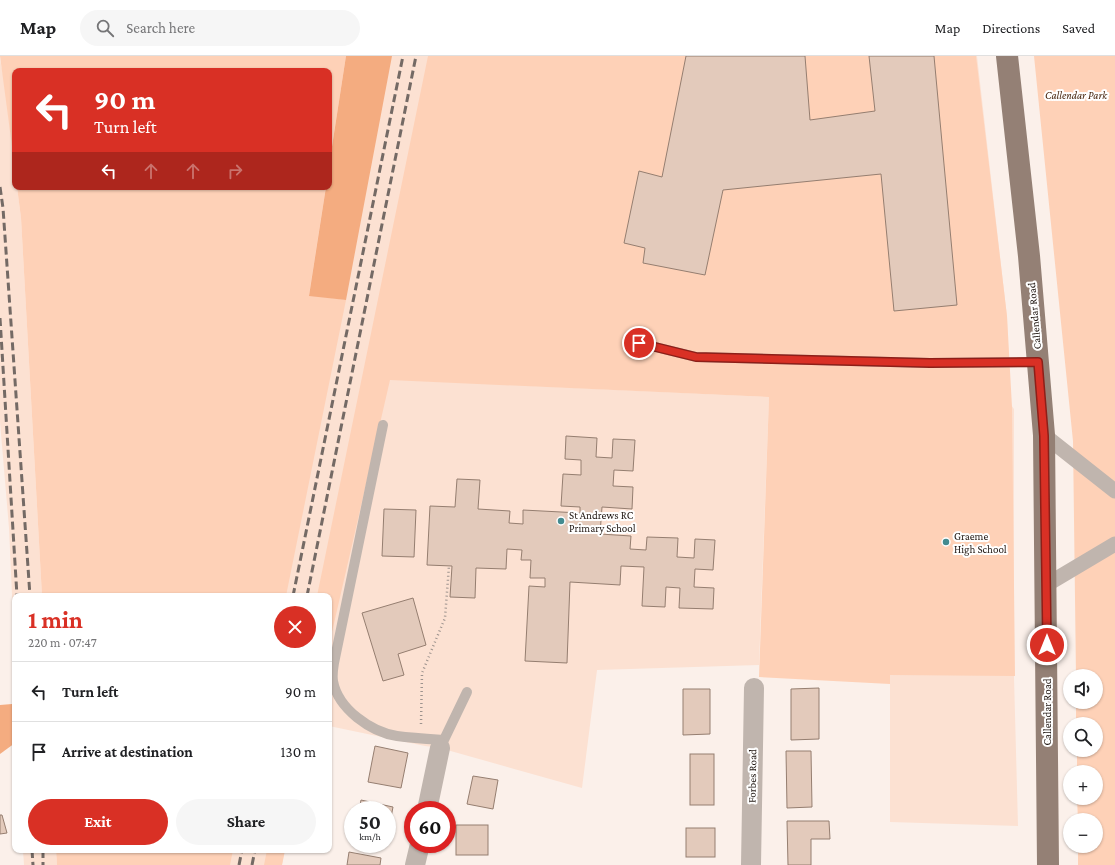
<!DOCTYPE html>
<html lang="en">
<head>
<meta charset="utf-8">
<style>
  body { margin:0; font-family:"Crimson Pro",serif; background:#f6f6f6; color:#202124; height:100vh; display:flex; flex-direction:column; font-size:15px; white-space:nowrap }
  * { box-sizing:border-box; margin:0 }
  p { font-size:13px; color:#757577 }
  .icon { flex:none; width:22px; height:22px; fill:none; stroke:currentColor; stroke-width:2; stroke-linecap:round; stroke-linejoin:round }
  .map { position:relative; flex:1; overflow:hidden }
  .details { position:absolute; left:12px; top:537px; width:320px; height:260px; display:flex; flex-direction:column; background:#fff; border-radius:8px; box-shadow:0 1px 3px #0004 }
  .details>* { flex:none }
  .top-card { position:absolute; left:12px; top:12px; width:320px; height:122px; border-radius:8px; box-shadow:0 1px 3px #0004; background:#d93025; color:#fff; overflow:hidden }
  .buttons { position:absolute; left:1063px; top:613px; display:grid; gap:8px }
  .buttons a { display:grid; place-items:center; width:40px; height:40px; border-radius:50%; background:#fff; box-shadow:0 1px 3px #0004; font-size:20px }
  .speed { position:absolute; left:344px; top:745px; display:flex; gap:8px; font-size:20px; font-weight:700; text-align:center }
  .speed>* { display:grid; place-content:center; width:52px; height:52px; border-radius:50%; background:#fff; box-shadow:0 1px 3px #0004; line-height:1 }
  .speed small { font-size:10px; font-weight:400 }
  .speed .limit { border:6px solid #d22; background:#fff; color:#111 }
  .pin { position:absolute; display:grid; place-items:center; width:34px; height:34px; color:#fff; margin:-17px; border:2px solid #fff; border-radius:50%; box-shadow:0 1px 4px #0007 }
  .me { position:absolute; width:44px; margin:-22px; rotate:0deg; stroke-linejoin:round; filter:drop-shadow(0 0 3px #0008) }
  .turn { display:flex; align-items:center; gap:14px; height:84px; padding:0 16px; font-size:18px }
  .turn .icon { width:52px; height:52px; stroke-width:2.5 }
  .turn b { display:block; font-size:28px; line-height:34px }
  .lanes { display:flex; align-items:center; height:38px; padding:0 16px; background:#0003; justify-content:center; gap:20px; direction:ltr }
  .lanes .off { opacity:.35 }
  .round { display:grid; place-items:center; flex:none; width:42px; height:42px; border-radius:21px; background:#f6f6f6 }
  .overview { display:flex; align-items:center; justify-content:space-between; height:68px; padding:0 16px }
  h1 { font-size:24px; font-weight:700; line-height:30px; color:#d93025 }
  .button { display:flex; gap:8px; margin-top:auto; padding:8px 16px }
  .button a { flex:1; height:46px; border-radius:24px; background:#d93025; color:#fff; font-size:16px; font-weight:700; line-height:46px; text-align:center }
  .button a+a { background:#f6f6f6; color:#202124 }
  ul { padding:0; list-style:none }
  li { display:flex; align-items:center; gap:12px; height:60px; padding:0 16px; border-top:1px solid #e0e0e0 }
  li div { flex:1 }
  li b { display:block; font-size:15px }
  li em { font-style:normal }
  header { display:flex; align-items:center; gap:24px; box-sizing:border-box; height:56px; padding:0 20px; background:#fff; border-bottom:1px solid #e0e0e0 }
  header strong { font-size:19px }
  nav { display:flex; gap:22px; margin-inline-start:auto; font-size:14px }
  .search { width:280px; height:36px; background:#f6f6f6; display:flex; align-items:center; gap:10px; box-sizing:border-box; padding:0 14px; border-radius:22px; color:#757577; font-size:15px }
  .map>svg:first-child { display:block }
  .built { fill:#fce1d2 }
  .green { fill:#fed1b7 }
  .forest { fill:#f4ac80 }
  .building { fill:#e3cabb; stroke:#957e70 }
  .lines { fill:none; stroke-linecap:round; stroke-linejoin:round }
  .path { stroke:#9d938e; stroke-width:2.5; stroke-dasharray:1 3; stroke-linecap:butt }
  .service { stroke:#c0b5ae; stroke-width:10 }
  .pedestrian { stroke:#c0b5ae; stroke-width:15 }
  .minor { stroke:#c0b5ae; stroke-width:20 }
  .primary { stroke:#948075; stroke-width:22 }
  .rail { stroke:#746a65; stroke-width:3; stroke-dasharray:8 4; stroke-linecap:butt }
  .route-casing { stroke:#8d1f18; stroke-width:10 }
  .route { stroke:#d93025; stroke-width:7 }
  .poi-dot { fill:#438b90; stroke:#fff; stroke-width:1.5 }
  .labels { text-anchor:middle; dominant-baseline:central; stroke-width:4; stroke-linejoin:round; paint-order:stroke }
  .park-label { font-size:11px; font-style:italic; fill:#421f07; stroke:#fff }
  .street-label { font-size:11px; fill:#211813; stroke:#fff }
  .poi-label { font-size:11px; fill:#211813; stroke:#fff; text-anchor:start }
</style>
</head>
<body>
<header>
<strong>Map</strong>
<div class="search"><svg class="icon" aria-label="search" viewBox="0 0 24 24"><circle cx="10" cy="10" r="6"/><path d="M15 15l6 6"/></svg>Search here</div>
<nav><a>Map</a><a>Directions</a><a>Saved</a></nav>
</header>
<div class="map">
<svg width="1115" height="809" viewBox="0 0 1115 809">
  <rect width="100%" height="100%" fill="#fbf0ea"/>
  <g class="built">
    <polygon points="346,0 977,0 1007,261 1009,346 1014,353 1014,621 1018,770 890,766 890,620 873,343 511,329 769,341 759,609 597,614 582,732 440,692 425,690 329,670 329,540 259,540 326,131 329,131 329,110"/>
    <polygon points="0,3 4,23 15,113 15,131 17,131 21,162 42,540 15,540 15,605 9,472 0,366"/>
    <polygon points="23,794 56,794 57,809 24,809"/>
    <polygon points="211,794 285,794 282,809 208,809"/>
  </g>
  <g class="green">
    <polygon points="0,0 346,0 329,110 329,15 15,15 15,113"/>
    <polygon points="428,0 976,0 1007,260 1012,351 1015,620 890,619 890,628 759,621 769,341 390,324 329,589 329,540 317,540"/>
    <polygon points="1034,0 1115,0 1115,809 1078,809 1078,790 1096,790 1096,764 1078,764 1077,742 1096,742 1096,716 1077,716 1077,694 1096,694 1096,668 1076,668 1076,646 1096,646 1096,620 1076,620 1073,385"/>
    <polygon points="17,131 326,131 309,239 346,244 286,540 42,540 21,162"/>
    <polygon points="56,794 233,794 230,809 57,809"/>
    <polygon points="267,794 285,794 282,809 264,809"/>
  </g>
  <g class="forest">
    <polygon points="346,0 392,0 346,244 309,240 326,131 329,131 329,110"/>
    <polygon points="12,648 15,687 0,698 0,649"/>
  </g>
  <g class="building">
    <polygon points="686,0 805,0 810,64 875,55 869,0 934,0 957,249 894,255 881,118 723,134 705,219 643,207 645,192 624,187 639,115 662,121"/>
    <polygon points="566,380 597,382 596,401 612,402 613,383 635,384 633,415 614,414 613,430 633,431 632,453 602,451 600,478 631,480 630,493 646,494 647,481 678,482 677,501 694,502 695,483 715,484 713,514 695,513 694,531 714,532 713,553 679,552 680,532 666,531 665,551 642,550 644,511 621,510 620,529 570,526 567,607 525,605 529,530 545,531 545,522 530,522 531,504 521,504 522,494 507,493 506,513 476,512 475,542 450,541 452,510 427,509 430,450 455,451 457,423 480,424 478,453 510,455 509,467 523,468 523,454 580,457 580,451 561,450 563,418 581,419 581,404 565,403"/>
    <polygon points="384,453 416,454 414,501 382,500"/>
    <polygon points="413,542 426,589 398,598 404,619 383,625 362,557"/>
    <polygon points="819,632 819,683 791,684 791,633"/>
    <polygon points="683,633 710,633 710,678 683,679"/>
    <polygon points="375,690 408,697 401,732 368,726"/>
    <polygon points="786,695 811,695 812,751 787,752"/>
    <rect x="690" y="698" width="24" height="51"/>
    <polygon points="473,720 498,724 493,753 467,748"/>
    <polygon points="361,744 393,751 387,782 387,754 359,754"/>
    <polygon points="0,759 2,759 7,777 0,778"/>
    <polygon points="787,765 829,765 830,783 811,783 811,809 788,809"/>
    <rect x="456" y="769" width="32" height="30"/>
    <rect x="686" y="772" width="29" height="29"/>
    <polygon points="349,796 381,802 380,809 347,809"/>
  </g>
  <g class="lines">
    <polyline class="path" points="421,668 422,617 445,562 449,510"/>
    <g class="service">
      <polyline points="639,287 696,301 930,307 1038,306"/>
      <path d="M 383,369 L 334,607 C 333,613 332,619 333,625 C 338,653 371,676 397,680 C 412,682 428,683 443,684"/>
      <polyline points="441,690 467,636"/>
    </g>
    <g class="pedestrian">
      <polyline points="1044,379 1115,435"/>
      <polyline points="1046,529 1115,488"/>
    </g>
    <g class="minor">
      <polyline points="427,754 440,692"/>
      <polyline points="415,809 420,788"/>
      <polyline points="751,809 754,632"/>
    </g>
    <polyline class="primary" points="1007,0 1029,200 1044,379 1048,809"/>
    <g class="rail">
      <polyline points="0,131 3,152 30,540"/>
      <polyline points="0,262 17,540"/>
      <polyline points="293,540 403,0"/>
      <polyline points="307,540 416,0"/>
      <polyline points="32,794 33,809"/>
      <polyline points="43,794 43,809"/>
      <polyline points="239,809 242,794"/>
      <polyline points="252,809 255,794"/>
    </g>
  </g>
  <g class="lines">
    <g class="route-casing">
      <polyline id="route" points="639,287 696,301 930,307 1038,306 1044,380 1047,589"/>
    </g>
    <use href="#route" class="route"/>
  </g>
  <g class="poi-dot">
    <circle cx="561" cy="465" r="4"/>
    <circle cx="946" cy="486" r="4"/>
  </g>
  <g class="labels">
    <g class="park-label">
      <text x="1076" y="39">Callendar Park</text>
    </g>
    <g class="street-label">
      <text transform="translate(1034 260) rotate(-95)">Callendar Road</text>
      <text transform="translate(1047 656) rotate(-90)">Callendar Road</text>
      <text transform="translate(752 720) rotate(-89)">Forbes Road</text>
    </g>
    <g class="poi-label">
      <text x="569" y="459">St Andrews RC<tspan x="569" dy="13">Primary School</tspan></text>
      <text x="954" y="480">Graeme<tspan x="954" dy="13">High School</tspan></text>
    </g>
  </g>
</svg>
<div class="buttons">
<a><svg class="icon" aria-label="sound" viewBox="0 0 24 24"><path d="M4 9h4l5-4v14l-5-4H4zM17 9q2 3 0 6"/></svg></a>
<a><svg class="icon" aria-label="search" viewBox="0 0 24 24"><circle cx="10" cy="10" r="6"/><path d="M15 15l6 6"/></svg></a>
<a>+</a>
<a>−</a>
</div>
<div class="speed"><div>50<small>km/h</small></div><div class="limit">60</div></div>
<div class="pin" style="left:639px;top:287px;background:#d93025"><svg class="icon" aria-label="arrive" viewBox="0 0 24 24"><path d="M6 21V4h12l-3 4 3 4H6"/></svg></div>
<svg class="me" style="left:1047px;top:589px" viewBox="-20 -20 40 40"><circle r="17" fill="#d93025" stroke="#fff" stroke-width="3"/><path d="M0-11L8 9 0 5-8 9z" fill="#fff"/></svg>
<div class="top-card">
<div class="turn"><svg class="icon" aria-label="left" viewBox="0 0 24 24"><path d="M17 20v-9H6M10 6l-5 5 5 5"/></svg><div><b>90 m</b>Turn left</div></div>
<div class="lanes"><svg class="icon" aria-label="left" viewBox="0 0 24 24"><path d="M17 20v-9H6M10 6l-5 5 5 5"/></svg><svg class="icon off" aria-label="ahead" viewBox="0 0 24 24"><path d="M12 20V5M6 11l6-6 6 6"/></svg><svg class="icon off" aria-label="ahead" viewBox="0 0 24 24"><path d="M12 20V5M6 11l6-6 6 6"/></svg><svg class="icon off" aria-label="right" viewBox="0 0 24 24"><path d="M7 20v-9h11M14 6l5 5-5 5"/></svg></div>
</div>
<section class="details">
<div class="overview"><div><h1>1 min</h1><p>220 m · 07:47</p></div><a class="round" style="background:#d93025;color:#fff"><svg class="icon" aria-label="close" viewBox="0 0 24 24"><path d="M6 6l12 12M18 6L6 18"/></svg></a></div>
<ul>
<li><svg class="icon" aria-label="left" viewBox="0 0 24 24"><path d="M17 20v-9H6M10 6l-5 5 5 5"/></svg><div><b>Turn left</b></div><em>90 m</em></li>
<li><svg class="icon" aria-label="arrive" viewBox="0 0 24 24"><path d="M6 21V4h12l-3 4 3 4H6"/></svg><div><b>Arrive at destination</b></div><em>130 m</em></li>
</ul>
<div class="button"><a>Exit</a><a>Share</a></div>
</section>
</div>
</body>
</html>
